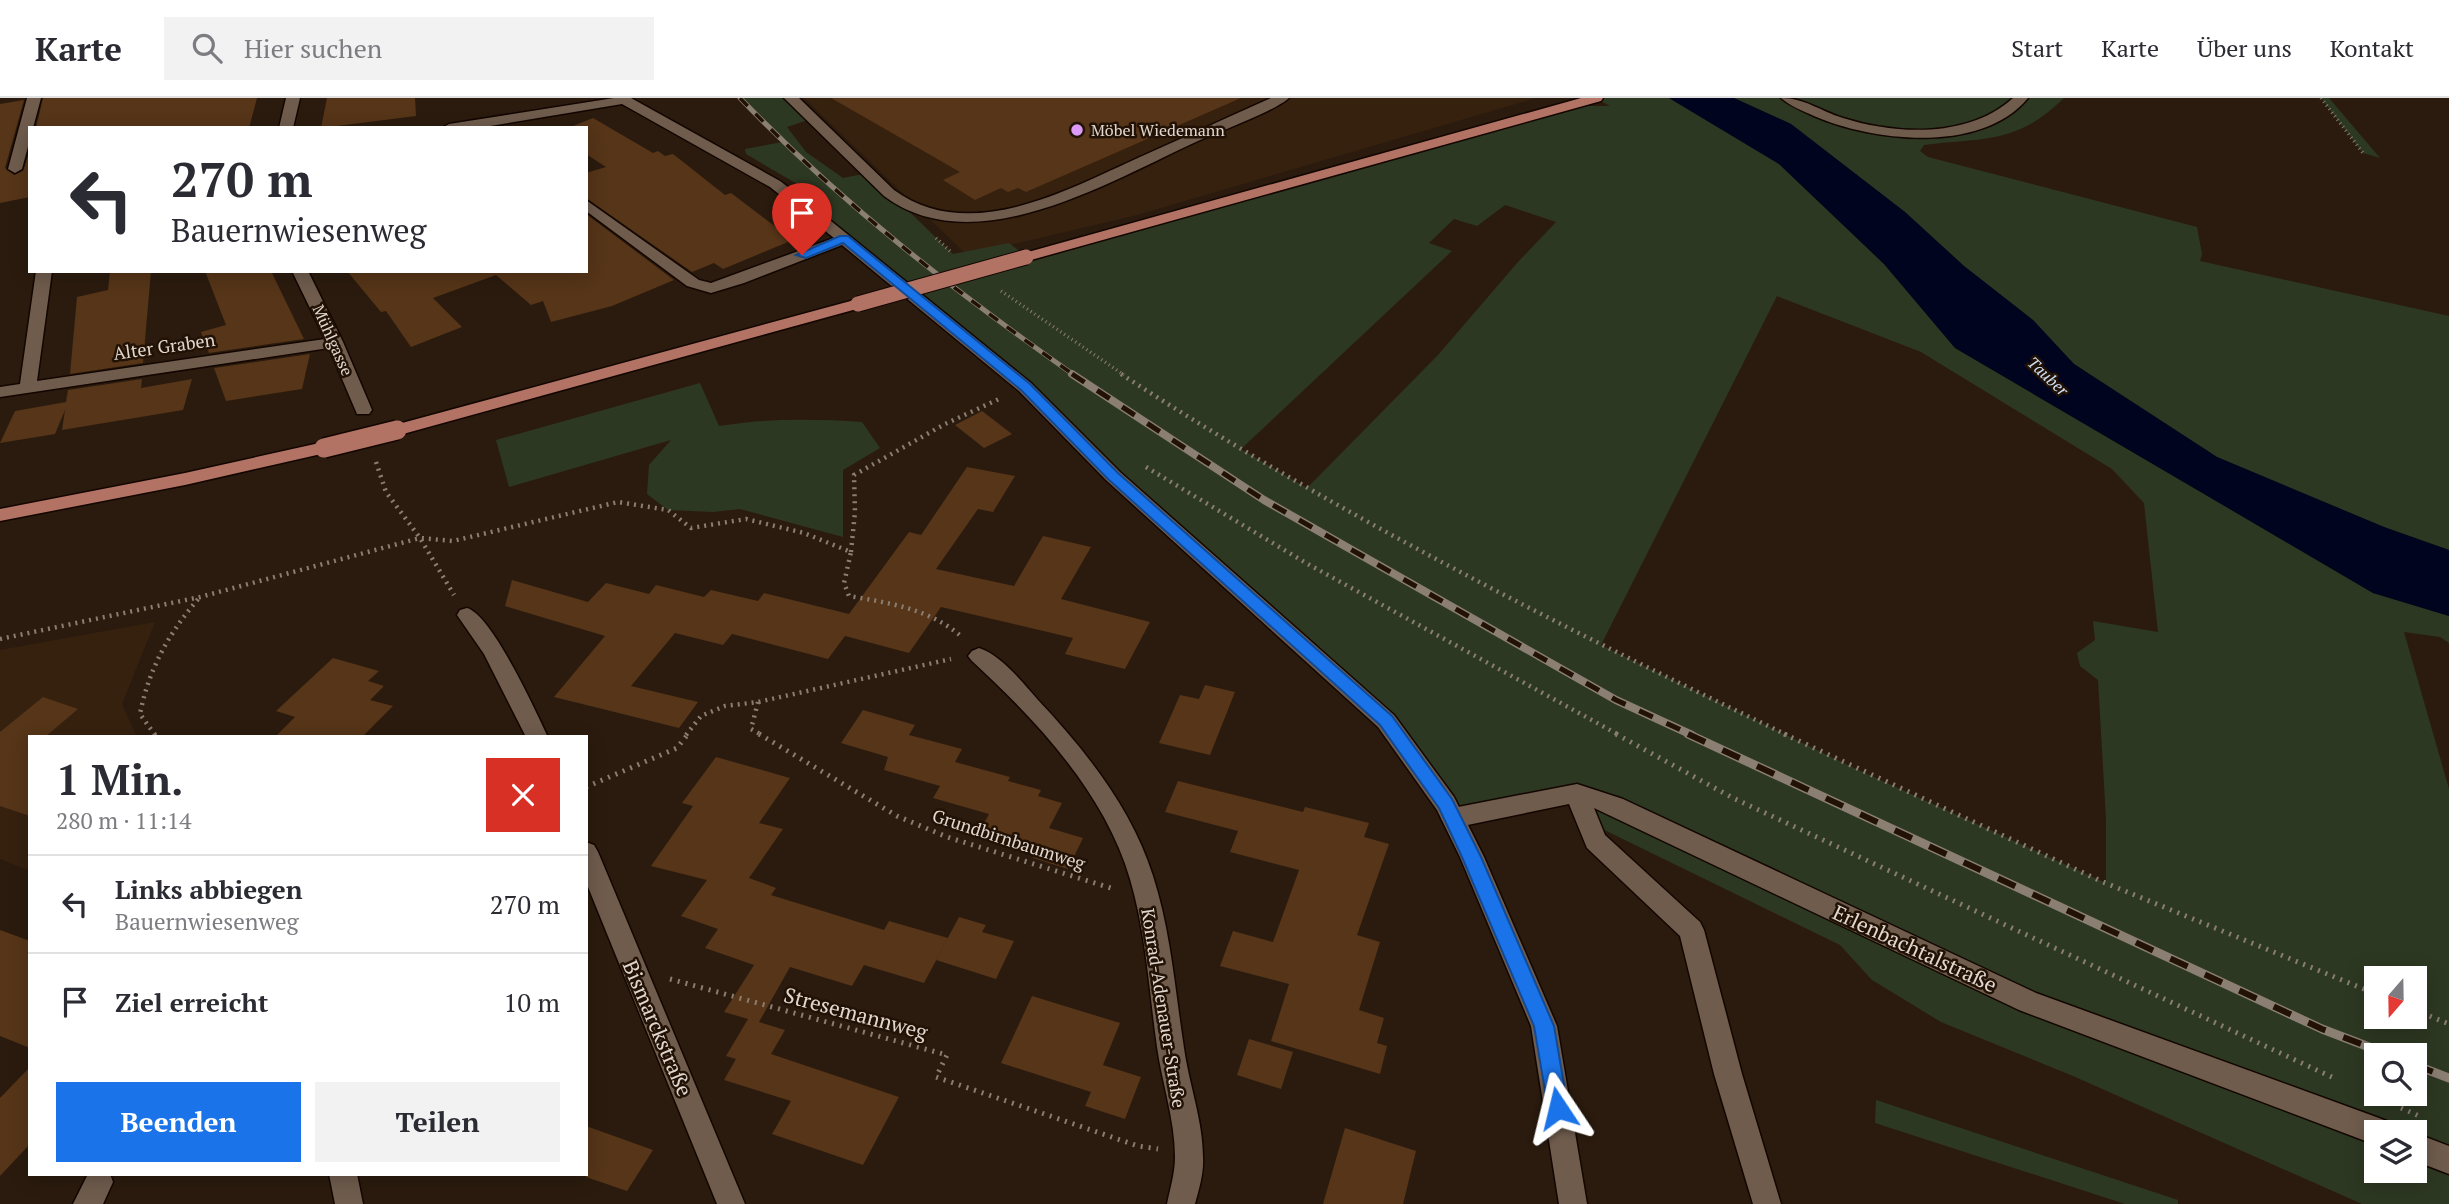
<!DOCTYPE html>
<html lang="de">
<head>
<meta charset="utf-8">
<style>
  body { margin:0; font-family:"PT Serif",serif; background:#f2f2f3; color:#2b2b33; height:100vh; display:flex; flex-direction:column; font-size:26px; white-space:nowrap }
  * { box-sizing:border-box; margin:0 }
  p { font-size:23px; color:#7c7c81 }
  .icon { flex:none; width:38px; height:38px; fill:none; stroke:currentColor; stroke-width:2; stroke-linecap:round; stroke-linejoin:round }
  .map { position:relative; flex:1; overflow:hidden }
  .panel { position:absolute; left:28px; top:637px; width:560px; height:441px; display:flex; flex-direction:column; background:#fff; border-radius:0px; box-shadow:0 4px 18px #0003 }
  .panel>* { flex:none }
  .top-card { position:absolute; left:28px; top:28px; width:560px; height:147px; border-radius:0px; box-shadow:0 4px 18px #0003; background:#fff; color:#2b2b33; overflow:hidden }
  .needle { width:46px; rotate:200deg }
  .fabs { position:absolute; left:2364px; top:868px; display:grid; gap:14px }
  .fabs a { display:grid; place-items:center; width:63px; height:63px; border-radius:0px; background:#fff; box-shadow:0 4px 18px #0003; font-size:35px }
  .pin { position:absolute; display:grid; place-items:center; width:60px; height:60px; color:#fff; margin:-72px -30px; border-radius:50% 50% 50% 0; rotate:-45deg; box-shadow:0 0 7px #0007 }
  .pin .icon { rotate:45deg }
  .me { position:absolute; width:77px; margin:-38px; rotate:350deg; stroke-linejoin:round; filter:drop-shadow(0 0 5px #0008) }
  .turn { display:flex; align-items:center; gap:24px; height:147px; padding:0 28px; font-size:32px }
  .turn .icon { width:91px; height:91px; stroke-width:2.5 }
  .turn b { display:block; font-size:49px; line-height:60px }
  .round { display:grid; place-items:center; flex:none; width:74px; height:74px; border-radius:0px; background:#f2f2f3 }
  .head { display:flex; align-items:center; justify-content:space-between; height:119px; padding:0 28px }
  h1 { font-size:42px; font-weight:700; line-height:52px }
  .button { display:flex; gap:14px; margin-top:auto; padding:14px 28px }
  .button a { flex:1; height:80px; border-radius:0px; background:#1a73e8; color:#fff; font-size:28px; font-weight:700; line-height:80px; text-align:center }
  .button a+a { background:#f2f2f3; color:#2b2b33 }
  ul { padding:0; list-style:none }
  li { display:flex; align-items:center; gap:21px; height:98px; padding:0 28px; border-top:2px solid #e1e1e2 }
  li div { flex:1 }
  li b { display:block; font-size:26px }
  li em { font-style:normal }
  header { display:flex; align-items:center; gap:42px; box-sizing:border-box; height:98px; padding:0 35px; background:#fff; border-bottom:2px solid #e1e1e2 }
  header strong { font-size:33px }
  nav { display:flex; gap:38px; margin-inline-start:auto; font-size:24px }
  .search { width:490px; height:63px; background:#f2f2f3; display:flex; align-items:center; gap:18px; box-sizing:border-box; padding:0 24px; border-radius:0px; color:#7c7c81; font-size:26px }
  .map>svg:first-child { display:block }
  .built { fill:#36210f }
  .green { fill:#2d3822; fill-rule:evenodd }
  .water { fill:#00041e }
  .building { fill:#563518 }
  .lines { fill:none; stroke-linecap:round; stroke-linejoin:round }
  .lane-casing { stroke:#130600; stroke-width:3 }
  .street-casing { stroke:#130600; stroke-width:3 }
  .primary-casing { stroke:#130600; stroke-width:3 }
  .path-far2 { stroke:#8a7d72; stroke-width:3.5; stroke-dasharray:1 3.5; stroke-linecap:butt }
  .path-far1 { stroke:#8a7d72; stroke-width:4.5; stroke-dasharray:2 5; stroke-linecap:butt }
  .path { stroke:#8a7d72; stroke-width:5; stroke-dasharray:2 6; stroke-linecap:butt }
  .lane { fill:#6f5c4d; fill-rule:evenodd }
  .street { fill:#6f5c4d; fill-rule:evenodd }
  .primary { fill:#b27364; fill-rule:evenodd }
  .rail-far2-casing { stroke:#8b7e73; stroke-width:5 }
  .rail-far1-casing { stroke:#8b7e73; stroke-width:8 }
  .rail-casing { stroke:#8b7e73; stroke-width:9 }
  .rail-far2 { stroke:#211205; stroke-width:3.5; stroke-dasharray:11; stroke-linecap:butt }
  .rail-far1 { stroke:#211205; stroke-width:5; stroke-dasharray:15; stroke-linecap:butt }
  .rail { stroke:#211205; stroke-width:6; stroke-dasharray:19; stroke-linecap:butt }
  .primary-bridge-far1-casing { stroke:#130600; stroke-width:17; stroke-linecap:butt }
  .primary-bridge-casing { stroke:#130600; stroke-width:22; stroke-linecap:butt }
  .primary-bridge-far1 { stroke:#b27364; stroke-width:15 }
  .primary-bridge { stroke:#b27364; stroke-width:19 }
  .route { fill:#1a73e8; stroke:#114b97; stroke-width:2 }
  .poi-dot { fill:#dc99f5; stroke:#211205; stroke-width:2.5 }
  .labels { text-anchor:middle; dominant-baseline:central; stroke-width:5; stroke-linejoin:round; paint-order:stroke }
  .far-poi-label { font-size:16px; fill:#e2d7cf; stroke:#211205; text-anchor:start }
  .far-street-label { font-size:16px; fill:#e2d7cf; stroke:#211205 }
  .far-water-label { font-size:16px; font-style:italic; fill:#d0e1f9; stroke:#211205 }
  .street-label { font-size:18px; fill:#e2d7cf; stroke:#211205 }
  .near-street-label { font-size:21px; fill:#e2d7cf; stroke:#211205 }
</style>
</head>
<body>
<header>
<strong>Karte</strong>
<div class="search"><svg class="icon" aria-label="search" viewBox="0 0 24 24"><circle cx="10" cy="10" r="6"/><path d="M15 15l6 6"/></svg>Hier suchen</div>
<nav><a>Start</a><a>Karte</a><a>Über uns</a><a>Kontakt</a></nav>
</header>
<div class="map">
<svg width="2449" height="1106" viewBox="0 0 2449 1106">
  <rect width="100%" height="100%" fill="#2b1b0e"/>
  <g class="built">
    <polygon points="804,0 1536,0 1137,117 967,157"/>
    <polygon points="155,524 122,606 137,639 30,639 30,773 0,761 0,552"/>
  </g>
  <g class="green">
    <path d="M 740,0 L 791,0 L 811,21 L 787,29 L 806,54 L 843,80 L 868,75 C 898,101 924,129 953,156 L 1009,145 L 1027,159 L 1568,8 L 1610,8 L 1595,0 L 1669,0 L 1779,66 L 1884,166 L 1955,250 L 2373,495 L 2449,518 L 2449,545 L 2440,539 L 2404,534 L 2449,691 L 2449,1106 L 2362,1106 L 2073,978 L 1941,924 L 1872,882 L 1840,847 L 1588,724 L 1577,695 L 1453,720 L 1386,623 L 1025,289 L 810,113 L 804,90 L 746,56 L 745,51 L 783,44 ZM 1505,107 L 1556,124 L 1518,164 L 1438,257 L 1307,390 L 1241,351 L 1452,153 L 1429,145 L 1454,121 L 1477,128 ZM 1777,198 L 1921,254 L 2112,371 L 2144,405 L 2158,534 L 2093,523 L 2095,542 L 2077,555 L 2080,568 L 2098,582 L 2106,721 L 2106,785 L 1852,669 L 1601,547 ZM 2376,880 L 2415,880 L 2415,919 L 2376,919 ZM 2376,957 L 2415,957 L 2415,996 L 2376,996 ZM 2376,1034 L 2415,1034 L 2415,1073 L 2376,1073 Z"/>
    <path d="M 1734,0 L 2064,0 C 2016,47 1985,39 1924,47 L 1920,53 L 1928,59 L 2197,129 L 2202,156 L 2200,163 L 2449,218 L 2449,452 L 2384,429 L 2217,359 L 2074,266 L 2033,222 L 1964,168 L 1905,114 L 1791,26 Z"/>
    <polygon points="2321,0 2329,0 2380,60 2363,55"/>
    <path d="M 700,285 L 719,328 C 766,320 815,321 862,324 L 880,350 L 843,372 L 843,439 L 740,411 L 713,414 L 668,412 L 647,396 L 649,367 L 671,342 L 509,389 L 496,342 Z"/>
    <polygon points="1876,1002 2178,1102 2178,1106 2125,1106 1875,1025"/>
  </g>
  <polygon class="water" points="1669,0 1734,0 1791,26 1905,114 1964,168 2033,222 2074,266 2217,359 2384,429 2449,452 2449,518 2373,495 1955,250 1884,166 1779,66"/>
  <g class="building">
    <polygon points="43,0 257,0 249,30 36,30"/>
    <polygon points="327,0 415,0 416,18 321,30"/>
    <polygon points="831,0 1241,0 1026,94 1018,90 1008,94 1001,90 975,102 943,82 960,74"/>
    <polygon points="24,2 5,70 14,77 23,73 30,52 30,99 0,105 0,6"/>
    <polygon points="593,20 653,55 658,53 665,58 673,56 725,97 731,95 793,142 723,171 714,165 692,174 586,100 586,75 606,69 586,56 586,30 568,30"/>
    <polygon points="586,116 674,182 612,208 551,224 543,203 531,207 496,177 433,200 462,229 411,249 386,213 381,214 347,173 586,173"/>
    <polygon points="110,173 151,173 143,265 70,276 77,199 108,192"/>
    <polygon points="205,173 271,173 304,241 209,255 201,234 226,227"/>
    <polygon points="310,256 302,291 226,303 214,270"/>
    <polygon points="142,281 141,290 192,281 183,312 62,332 65,312 55,336 0,345 15,313 66,304 68,292"/>
    <polygon points="982,313 1012,336 984,350 955,327"/>
    <polygon points="967,369 1015,378 993,414 978,411 936,471 1014,488 1043,438 1091,449 1061,501 1150,524 1125,571 1065,556 1073,540 941,509 909,555 845,538 828,561 732,536 723,547 675,535 631,588 698,604 679,630 554,599 605,538 505,508 512,482 588,504 606,485 649,496 656,487 704,499 711,492 758,503 764,495 849,516 909,434 921,437"/>
    <polygon points="333,560 379,573 368,583 384,588 370,602 393,608 362,639 275,639 295,619 276,613"/>
    <polygon points="1205,587 1235,594 1210,657 1159,645 1180,597 1199,601"/>
    <polygon points="43,599 78,611 45,639 30,639 30,718 0,708 0,634"/>
    <polygon points="863,612 915,627 909,637 962,651 955,664 1010,679 1008,683 1041,692 1038,698 1062,705 1049,730 1083,740 1068,771 1033,760 1039,747 1038,750 980,733 989,716 933,700 940,688 884,672 888,659 841,645"/>
    <polygon points="716,659 790,680 759,725 783,731 749,780 776,790 771,797 884,832 889,823 948,840 924,885 864,867 852,888 790,869 759,924 785,932 771,956 899,999 863,1067 772,1036 791,1003 724,982 736,961 726,958 748,921 724,914 754,867 705,850 718,831 681,818 707,782 651,768 693,708 682,705"/>
    <polygon points="1178,683 1303,714 1305,709 1369,725 1364,739 1389,746 1357,837 1380,844 1359,912 1384,920 1377,945 1387,948 1380,976 1271,943 1289,886 1220,868 1233,833 1273,844 1299,772 1230,754 1238,733 1165,714"/>
    <polygon points="959,819 986,827 982,834 1014,843 996,881 936,862"/>
    <polygon points="0,832 30,843 30,950 0,938"/>
    <polygon points="1032,898 1120,925 1103,967 1141,979 1125,1021 1085,1008 1091,994 1001,965"/>
    <polygon points="1249,941 1293,954 1281,991 1237,977"/>
    <polygon points="30,969 30,1046 0,1078 0,1000"/>
    <polygon points="586,1028 653,1052 627,1093 586,1079"/>
    <polygon points="1345,1030 1416,1053 1403,1106 1323,1106"/>
  </g>
  <g class="lines">
    <g class="lane-casing">
      <g id="lane">
        <polygon points="1577,686 1623,701 2036,895 2379,1020 2389,1024 2393,1034 2376,1034 2376,1047 2019,912 1594,710 1605,737 1700,824 1704,832 1742,976 1781,1106 1753,1106 1714,976 1680,838 1587,750 1569,706 1453,730 1445,727 1441,720 1445,713 1453,710"/>
        <polygon points="2415,1035 2449,1048 2449,1076 2415,1063"/>
      </g>
    </g>
    <g class="street-casing">
      <g id="street">
        <polygon points="27,0 41,0 33,30 30,30 30,41 22,71 15,75 8,71"/>
        <polygon points="286,0 300,0 293,30 279,30"/>
        <polygon points="614,0 631,0 780,83 815,110 1031,285 1120,374 1394,617 1454,699 1484,759 1557,928 1587,1106 1559,1106 1531,928 1460,759 1437,712 1378,629 1106,382 1019,293 842,147 744,185 711,195 687,188 586,113 586,102 699,182 711,185 834,140 770,89 622,6 478,30 442,30 449,26"/>
        <path d="M 784,0 L 799,0 L 894,92 C 969,147 1067,92 1140,59 C 1184,39 1227,20 1271,0 L 1289,0 C 1275,13 1218,34 1198,43 C 1110,83 975,166 884,98 Z"/>
        <path d="M 1781,0 C 1805,0 1820,13 1843,20 C 1897,37 1969,40 2013,0 L 2028,0 C 1982,56 1874,44 1814,18 C 1803,13 1790,8 1781,0 Z"/>
        <polygon points="36,173 52,173 37,283 325,241 292,173 308,173 343,244 372,312 369,316 357,316 329,250 0,299 0,289 20,286"/>
        <path d="M 467,510 C 492,517 535,612 548,639 L 526,639 L 484,556 L 457,517 L 460,512 Z"/>
        <path d="M 979,550 C 1001,557 1023,585 1038,602 C 1086,653 1132,711 1153,778 C 1171,834 1175,892 1184,950 C 1189,986 1203,1023 1203,1059 C 1204,1075 1199,1091 1195,1106 L 1167,1106 C 1170,1091 1175,1075 1175,1059 C 1175,1022 1162,985 1157,949 C 1149,892 1146,835 1130,781 C 1105,695 1036,622 972,563 L 968,558 L 972,553 Z"/>
        <polygon points="586,744 594,747 598,754 745,1106 717,1106 586,784"/>
        <polygon points="88,1076 110,1076 113,1084 103,1106 73,1106"/>
        <polygon points="329,1076 357,1076 363,1106 335,1106"/>
      </g>
    </g>
    <g class="primary-casing">
      <g id="primary">
        <polygon points="1581,0 1603,0 1601,3 1031,162 1021,162 1018,159 1021,156"/>
        <polygon points="858,201 864,203 866,206 864,209 403,336 391,336 388,332 391,328"/>
        <polygon points="324,344 333,350 330,354 185,387 0,423 0,411 185,375"/>
      </g>
    </g>
    <g class="path-far2">
      <polyline points="2321,0 2363,55"/>
      <polyline points="936,140 950,153"/>
      <polyline points="1001,193 1124,277"/>
    </g>
    <g class="path-far1">
      <path d="M 1121,276 C 1333,414 1559,528 1787,637"/>
      <polyline points="376,364 386,394 420,440 454,497"/>
      <polyline points="1146,369 1306,465 1619,637"/>
      <polyline points="851,454 855,414 854,377 945,326 999,301"/>
      <path d="M 0,541 L 200,499 L 420,440 L 453,443 L 618,404 L 668,412 L 691,430 L 746,421 L 804,435 L 851,454 L 844,485 L 849,498 C 890,505 930,511 962,539"/>
      <polyline points="758,604 751,631 762,637"/>
      <path d="M 155,637 L 140,616 C 149,570 169,535 199,500"/>
      <polyline points="686,637 701,618 725,608 758,604 951,561"/>
    </g>
    <g class="path">
      <polyline points="154,636 156,639"/>
      <polyline points="759,636 897,718 947,739 1114,791"/>
      <polyline points="1616,636 1733,700 2336,981"/>
      <polyline points="1784,636 2103,784 2376,896"/>
      <polyline points="586,689 677,650 688,636"/>
      <polyline points="670,881 947,957 936,979 1138,1048 1158,1051"/>
      <polyline points="2415,912 2449,926"/>
      <polyline points="2401,1010 2419,1018"/>
    </g>
    <use href="#lane" class="lane"/>
    <use href="#street" class="street"/>
    <use href="#primary" class="primary"/>
    <g class="rail-far2-casing">
      <path id="rail-far2" d="M 740,0 C 843,107 953,192 1074,277"/>
    </g>
    <g class="rail-far1-casing">
      <polyline id="rail-far1" points="1072,276 1264,402 1616,602 1692,637"/>
    </g>
    <g class="rail-casing">
      <g id="rail">
        <polyline points="1688,636 2322,931 2390,957"/>
        <polyline points="2415,967 2449,980"/>
      </g>
    </g>
    <use href="#rail-far2" class="rail-far2"/>
    <use href="#rail-far1" class="rail-far1"/>
    <use href="#rail" class="rail"/>
    <g class="primary-bridge-far1-casing">
      <polyline id="primary-bridge-far1" points="858,206 1026,159"/>
    </g>
    <g class="primary-bridge-casing">
      <polyline id="primary-bridge" points="324,350 397,332"/>
    </g>
    <use href="#primary-bridge-far1" class="primary-bridge-far1"/>
    <use href="#primary-bridge" class="primary-bridge"/>
  </g>
  <polygon class="route" points="840,138 848,138 1030,286 1118,375 1392,618 1452,701 1481,759 1554,928 1568,1010 1565,1017 1558,1020 1551,1017 1548,1010 1534,928 1462,759 1439,710 1380,627 1108,381 1021,292 843,145 806,160 796,157"/>
  <circle class="poi-dot" cx="1077" cy="32" r="7"/>
  <g class="labels">
    <g class="far-poi-label">
      <text x="1091" y="32">Möbel Wiedemann</text>
    </g>
    <g class="far-street-label">
      <text transform="translate(333 242) rotate(66)">Mühlgasse</text>
    </g>
    <g class="far-water-label">
      <text transform="translate(2048 278) rotate(43)">Tauber</text>
    </g>
    <g class="street-label">
      <text transform="translate(164 248) rotate(-8)">Alter Graben</text>
      <text transform="translate(1009 741) rotate(18)">Grundbirnbaumweg</text>
      <text transform="translate(1164 910) rotate(81)">Konrad-Adenauer-Straße</text>
    </g>
    <g class="near-street-label">
      <text transform="translate(1915 850) rotate(25)">Erlenbachtalstraße</text>
      <text transform="translate(856 915) rotate(15)">Stresemannweg</text>
      <text transform="translate(658 930) rotate(67)">Bismarckstraße</text>
    </g>
  </g>
</svg>
<div class="fabs">
<a><svg class="needle" viewBox="-14 -14 28 28"><path d="M0-13l5 13h-10z" fill="#e53935"/><path d="M0 13l5-13h-10z" fill="#7c7c81"/></svg></a>
<a><svg class="icon" aria-label="search" viewBox="0 0 24 24"><circle cx="10" cy="10" r="6"/><path d="M15 15l6 6"/></svg></a>
<a><svg class="icon" aria-label="layers" viewBox="0 0 24 24"><path d="M12 4l9 5-9 5-9-5zM3 14l9 5 9-5"/></svg></a>
</div>
<div class="pin" style="left:802px;top:157px;background:#d93025"><svg class="icon" aria-label="arrive" viewBox="0 0 24 24"><path d="M6 21V4h12l-3 4 3 4H6"/></svg></div>
<svg class="me" style="left:1558px;top:1010px" viewBox="-20 -20 40 40"><path d="M0-17L14 15 0 8-14 15z" fill="#1a73e8" stroke="#fff" stroke-width="4"/></svg>
<div class="top-card">
<div class="turn"><svg class="icon" aria-label="left" viewBox="0 0 24 24"><path d="M17 20v-9H6M10 6l-5 5 5 5"/></svg><div><b>270 m</b>Bauernwiesenweg</div></div>
</div>
<section class="panel">
<div class="head"><div><h1>1 Min.</h1><p>280 m · 11:14</p></div><a class="round" style="background:#d93025;color:#fff"><svg class="icon" aria-label="close" viewBox="0 0 24 24"><path d="M6 6l12 12M18 6L6 18"/></svg></a></div>
<ul>
<li><svg class="icon" aria-label="left" viewBox="0 0 24 24"><path d="M17 20v-9H6M10 6l-5 5 5 5"/></svg><div><b>Links abbiegen</b><p>Bauernwiesenweg</p></div><em>270 m</em></li>
<li><svg class="icon" aria-label="arrive" viewBox="0 0 24 24"><path d="M6 21V4h12l-3 4 3 4H6"/></svg><div><b>Ziel erreicht</b></div><em>10 m</em></li>
</ul>
<div class="button"><a>Beenden</a><a>Teilen</a></div>
</section>
</div>
</body>
</html>
